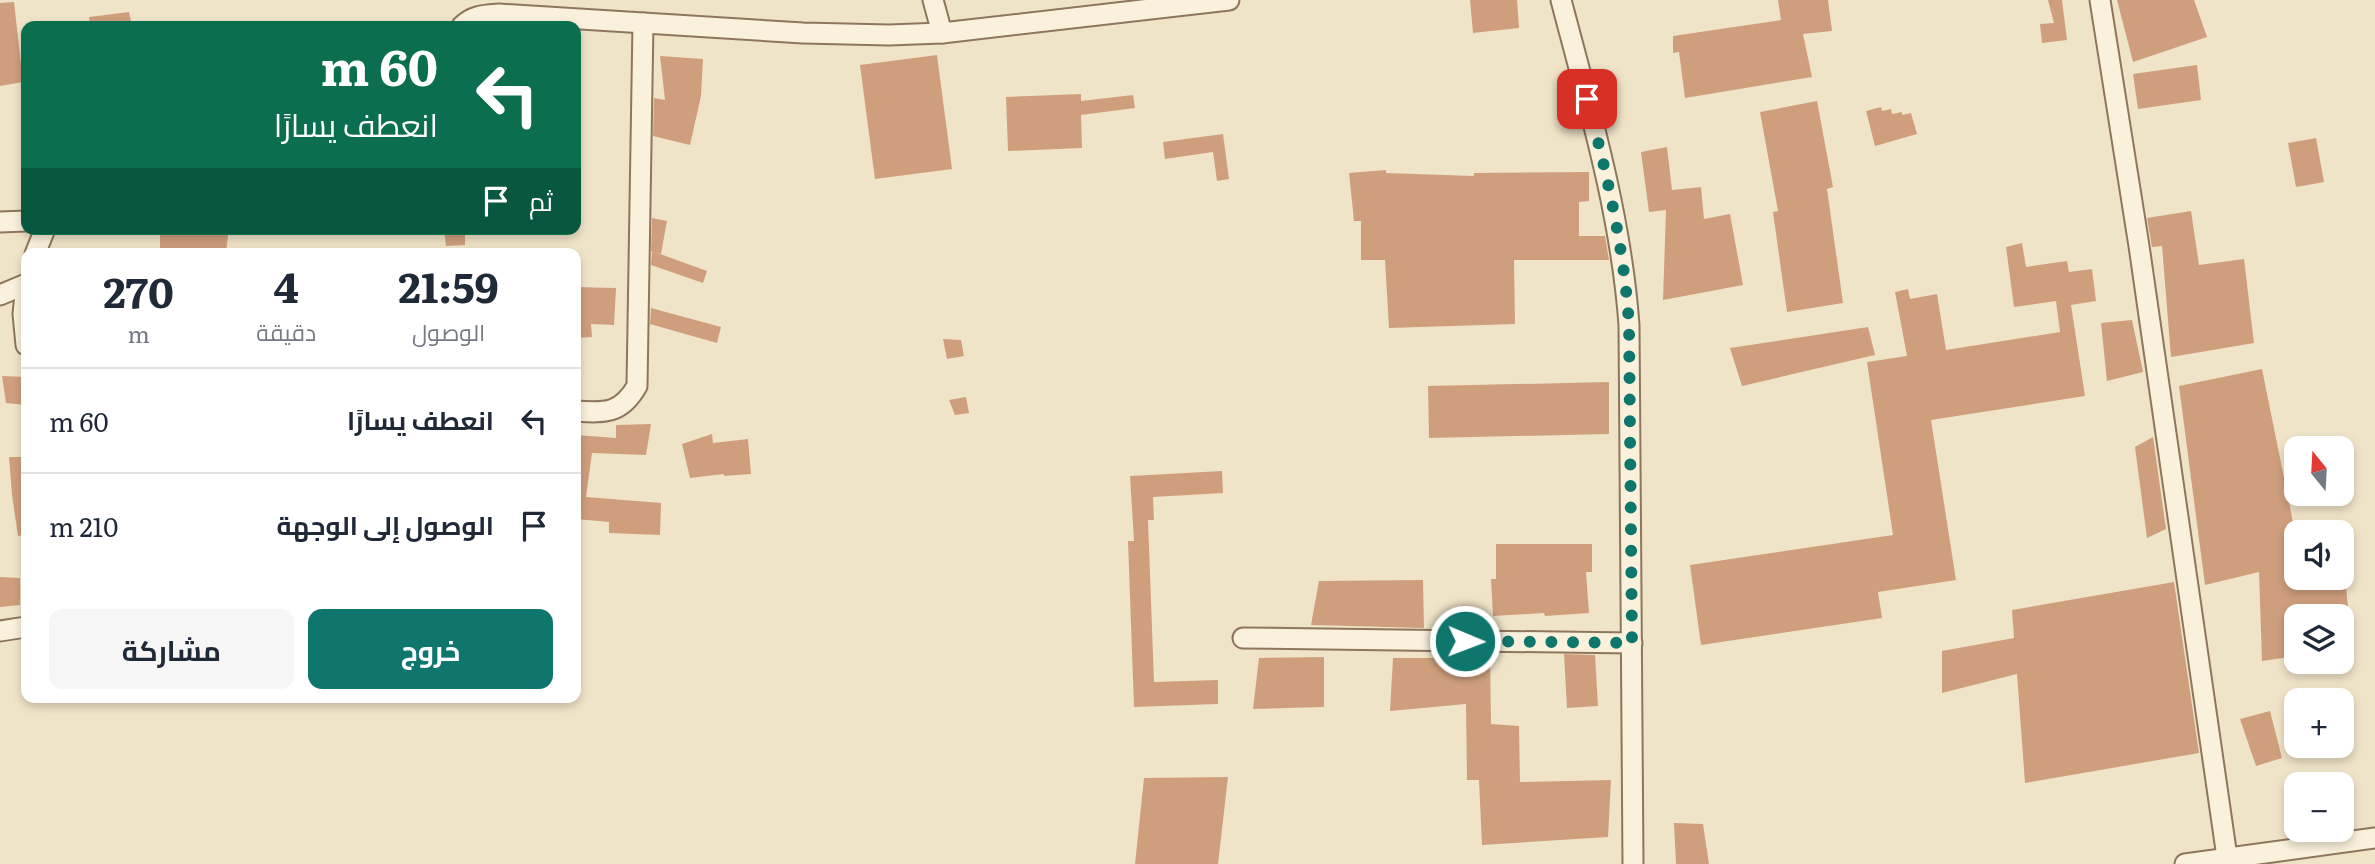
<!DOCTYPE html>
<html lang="ar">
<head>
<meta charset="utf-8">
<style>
  body { margin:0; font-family:Literata,Cairo,serif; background:#f6f6f7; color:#1f2937; direction:rtl; height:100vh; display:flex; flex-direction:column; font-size:26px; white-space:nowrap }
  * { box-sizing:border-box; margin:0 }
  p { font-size:23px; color:#747a83 }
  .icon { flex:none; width:38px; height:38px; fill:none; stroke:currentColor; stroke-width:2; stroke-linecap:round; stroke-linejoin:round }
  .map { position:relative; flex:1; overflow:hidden; direction:ltr }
  .drawer { position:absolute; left:21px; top:248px; width:560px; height:455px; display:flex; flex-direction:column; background:#fff; border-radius:14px; box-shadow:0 4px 10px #0003; direction:rtl }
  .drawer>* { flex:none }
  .banner { position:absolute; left:21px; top:21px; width:560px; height:214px; border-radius:14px; box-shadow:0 4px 10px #0003; direction:rtl; background:#0b6e4f; color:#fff; overflow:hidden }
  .needle { width:46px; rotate:342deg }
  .fabs { position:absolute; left:2284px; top:436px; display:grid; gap:14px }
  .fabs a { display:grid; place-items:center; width:70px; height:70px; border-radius:14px; background:#fff; box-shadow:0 4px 10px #0003; font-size:35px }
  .pin { position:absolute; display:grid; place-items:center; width:60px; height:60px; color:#fff; margin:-30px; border-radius:14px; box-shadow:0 4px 10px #0006 }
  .me { position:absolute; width:77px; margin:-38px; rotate:91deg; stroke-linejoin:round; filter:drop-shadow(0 0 5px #0008) }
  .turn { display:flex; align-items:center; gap:24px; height:147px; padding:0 28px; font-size:32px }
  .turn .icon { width:91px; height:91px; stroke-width:2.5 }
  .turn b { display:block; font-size:49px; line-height:60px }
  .then { display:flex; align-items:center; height:66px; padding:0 28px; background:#0003; gap:14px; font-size:26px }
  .eta { display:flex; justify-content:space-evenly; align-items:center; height:119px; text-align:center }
  .eta b { font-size:42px; font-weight:700; line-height:49px }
  .action { display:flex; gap:14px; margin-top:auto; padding:14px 28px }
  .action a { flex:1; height:80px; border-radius:14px; background:#0f766e; color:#fff; font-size:28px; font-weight:700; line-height:80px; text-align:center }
  .action a+a { background:#f6f6f7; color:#1f2937 }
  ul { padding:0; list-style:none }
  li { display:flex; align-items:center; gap:21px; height:105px; padding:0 28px; border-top:2px solid #e0e1e3 }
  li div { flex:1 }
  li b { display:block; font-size:26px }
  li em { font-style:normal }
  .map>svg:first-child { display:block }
  .building { fill:#cf9f7d }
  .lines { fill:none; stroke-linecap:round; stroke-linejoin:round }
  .street-casing { stroke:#8d765c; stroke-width:23 }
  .street { stroke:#faf1dc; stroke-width:19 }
  .route { stroke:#0f766e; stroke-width:12; stroke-dasharray:0 21.6 }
</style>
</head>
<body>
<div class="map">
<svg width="2375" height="864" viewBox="0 0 2375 864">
  <rect width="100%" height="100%" fill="#f0e4c8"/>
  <g class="building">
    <polygon points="1470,0 1517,0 1519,28 1473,33"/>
    <polygon points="1778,0 1828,0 1832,31 1803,34 1812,77 1685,98 1679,52 1673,53 1673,36 1781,20"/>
    <polygon points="2048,0 2062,0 2067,40 2042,43 2040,24 2054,23"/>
    <polygon points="2117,0 2194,0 2207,37 2133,62"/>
    <polygon points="14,2 23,82 0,86 0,3"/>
    <polygon points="129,12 132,26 90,26 89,17"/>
    <polygon points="937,55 952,169 875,179 860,65"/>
    <polygon points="660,56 703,59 701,96 690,145 653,136 654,98 665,100"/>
    <polygon points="2197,65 2201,100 2138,109 2133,74"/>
    <polygon points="1081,94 1081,101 1133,95 1135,108 1081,115 1082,148 1008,151 1006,97"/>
    <polygon points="1817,101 1833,187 1827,189 1843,303 1787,312 1773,212 1778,211 1760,112"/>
    <polygon points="1881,107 1882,111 1891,109 1892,114 1902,112 1902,115 1911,113 1917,134 1875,146 1866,111"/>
    <polygon points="1223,134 1229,179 1217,181 1213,152 1165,159 1163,142"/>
    <polygon points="2316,138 2324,182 2296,187 2288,143"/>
    <polygon points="1667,147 1672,190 1701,187 1704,219 1730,214 1743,285 1663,300 1666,210 1649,212 1641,152"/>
    <polygon points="1386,170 1386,173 1474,176 1474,173 1589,172 1589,201 1579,202 1579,236 1605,236 1609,260 1514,260 1515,324 1389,328 1385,260 1361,260 1361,221 1354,221 1349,173"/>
    <polygon points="2191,211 2199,265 2244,259 2254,343 2171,357 2162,246 2152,247 2147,218"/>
    <polygon points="652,218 667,221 661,254 651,251"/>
    <polygon points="160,229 192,229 192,231 228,235 226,254 160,254"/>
    <polygon points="444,229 465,229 465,245 446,246"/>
    <polygon points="2022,243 2026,267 2067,261 2069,272 2092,269 2096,301 2071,305 2085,396 1931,420 1956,580 1878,592 1882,618 1701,645 1690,565 1893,535 1867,362 1907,356 1895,292 1908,289 1910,299 1937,294 1946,350 2060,332 2056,301 2014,307 2006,247"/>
    <polygon points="652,251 707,271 703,283 651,265"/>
    <polygon points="576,287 616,288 614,325 591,324 592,337 576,338"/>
    <polygon points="651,308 721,327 717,343 650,324"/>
    <polygon points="2132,320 2143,372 2107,381 2101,323"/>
    <polygon points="1868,327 1875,355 1742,386 1730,348"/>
    <polygon points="943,339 961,340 964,356 947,359"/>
    <polygon points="2262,369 2296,537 2296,578 2345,578 2349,616 2296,616 2296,656 2262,661 2259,572 2205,585 2179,386"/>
    <polygon points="2,376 26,377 26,405 6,403"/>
    <polygon points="1609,382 1609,434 1429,438 1428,386"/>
    <polygon points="966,397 969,413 955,415 949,400"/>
    <polygon points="651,424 646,455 592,453 586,497 661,503 660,535 609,533 609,522 576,519 576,435 616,438 616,425"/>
    <polygon points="712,434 713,443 748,439 751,474 724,476 724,474 690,478 682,444"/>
    <polygon points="2153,437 2166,529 2147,538 2135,447"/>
    <polygon points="9,457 26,457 26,535 18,536 12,495"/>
    <polygon points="1222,471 1223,493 1153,497 1154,520 1148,520 1154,682 1218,680 1218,704 1134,707 1128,541 1134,541 1130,476"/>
    <polygon points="1496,544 1592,544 1592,572 1586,572 1589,613 1545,616 1544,613 1493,616 1491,579 1496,579"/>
    <polygon points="0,577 20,578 20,605 0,607"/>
    <polygon points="1423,580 1424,628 1311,625 1319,581"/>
    <polygon points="2174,582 2199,753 2025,783 2017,674 1942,693 1942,651 2014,638 2012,610"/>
    <polygon points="1465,653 1490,653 1491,724 1519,726 1520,782 1611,780 1608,837 1482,845 1479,780 1467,780 1466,704 1390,711 1393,658 1466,658"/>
    <polygon points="1564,654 1595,655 1598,706 1567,708"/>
    <polygon points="1324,657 1324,707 1253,709 1259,658"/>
    <polygon points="2270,711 2282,758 2256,766 2240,719"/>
    <polygon points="1228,777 1218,864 1135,864 1144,778"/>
    <polygon points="1674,823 1703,824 1709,864 1676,864"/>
  </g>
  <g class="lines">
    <g class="street-casing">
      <g id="street">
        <polyline points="933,0 942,33 1229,0"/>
        <path d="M 1561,0 C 1589,107 1621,214 1629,325 L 1633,864"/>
        <polyline points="2100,0 2139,246 2228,864"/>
        <path d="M 462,26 C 473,15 485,15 499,14 L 803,33 L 889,35 L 942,33"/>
        <polyline points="0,222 26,221"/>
        <polyline points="35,254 45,229"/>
        <polyline points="26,285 23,314 26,345"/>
        <polyline points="0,295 26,284"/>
        <path d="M 576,411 C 605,413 621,414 637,386 L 643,23"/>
        <polyline points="0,631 26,627"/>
        <polyline points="1243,638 1632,643"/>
        <polyline points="2185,864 2375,838"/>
      </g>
    </g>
    <use href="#street" class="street"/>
  </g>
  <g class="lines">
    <path class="route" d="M 1465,641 L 1632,643 L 1629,324 C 1624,248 1607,173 1587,99"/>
  </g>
</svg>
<div class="fabs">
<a><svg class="needle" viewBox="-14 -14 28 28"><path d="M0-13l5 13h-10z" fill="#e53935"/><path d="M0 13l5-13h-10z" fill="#747a83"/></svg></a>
<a><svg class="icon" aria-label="sound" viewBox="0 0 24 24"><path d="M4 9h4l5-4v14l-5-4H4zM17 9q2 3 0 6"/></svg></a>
<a><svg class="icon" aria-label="layers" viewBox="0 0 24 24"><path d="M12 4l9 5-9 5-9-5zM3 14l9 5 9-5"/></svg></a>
<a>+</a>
<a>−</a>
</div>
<div class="pin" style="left:1587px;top:99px;background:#d93025"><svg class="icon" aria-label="arrive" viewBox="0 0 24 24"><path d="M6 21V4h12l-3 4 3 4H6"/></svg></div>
<svg class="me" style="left:1465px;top:641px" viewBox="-20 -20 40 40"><circle r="17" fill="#0f766e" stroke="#fff" stroke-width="3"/><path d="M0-11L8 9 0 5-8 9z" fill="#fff"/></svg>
<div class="banner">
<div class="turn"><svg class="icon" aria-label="left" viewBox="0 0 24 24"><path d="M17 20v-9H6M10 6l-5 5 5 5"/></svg><div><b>60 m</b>انعطف يسارًا</div></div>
<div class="then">ثم<svg class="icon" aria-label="arrive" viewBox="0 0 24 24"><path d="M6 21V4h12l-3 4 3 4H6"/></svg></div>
</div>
<section class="drawer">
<div class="eta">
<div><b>21:59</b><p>الوصول</p></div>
<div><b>4</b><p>دقيقة</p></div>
<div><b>270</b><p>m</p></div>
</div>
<ul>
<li><svg class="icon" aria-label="left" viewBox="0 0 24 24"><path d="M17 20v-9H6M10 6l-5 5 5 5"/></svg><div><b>انعطف يسارًا</b></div><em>60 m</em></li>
<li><svg class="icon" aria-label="arrive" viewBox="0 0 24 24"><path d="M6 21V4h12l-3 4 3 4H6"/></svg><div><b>الوصول إلى الوجهة</b></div><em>210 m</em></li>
</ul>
<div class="action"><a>خروج</a><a>مشاركة</a></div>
</section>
</div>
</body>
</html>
